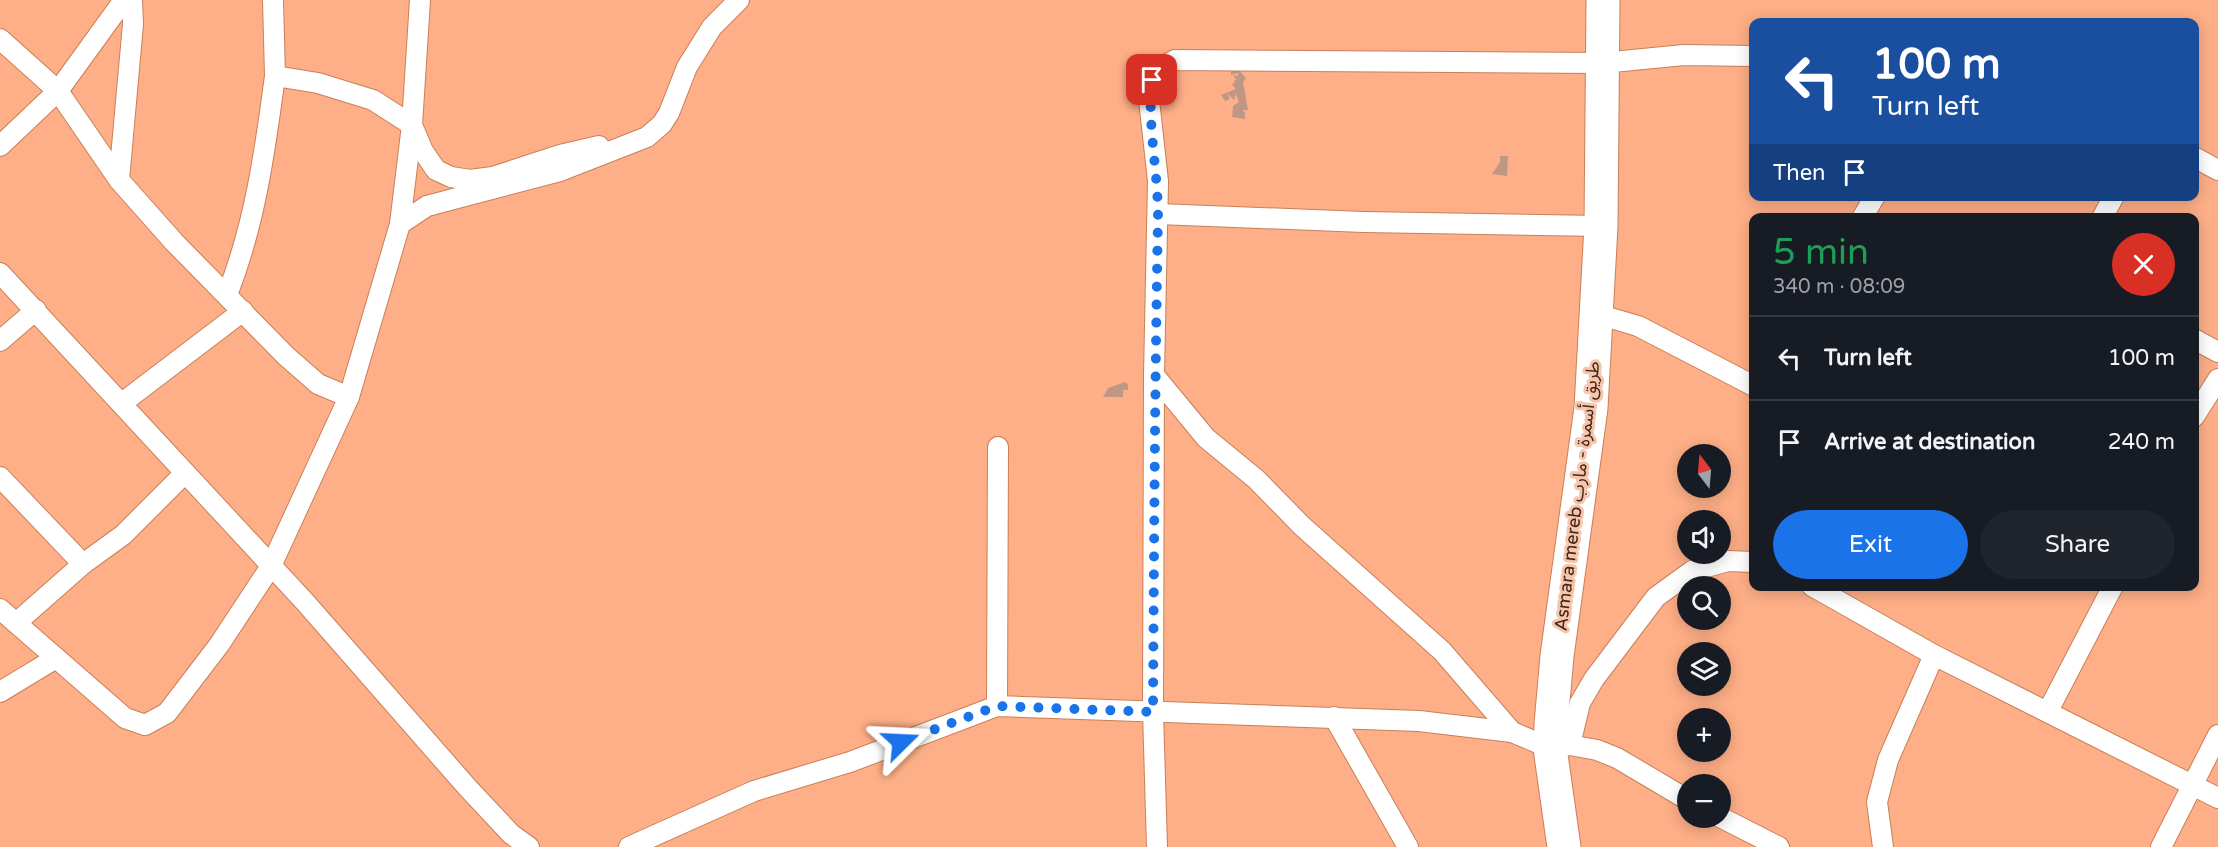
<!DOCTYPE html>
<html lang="en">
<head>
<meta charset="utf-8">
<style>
  body { margin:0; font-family:"Varela Round","Noto Sans Arabic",sans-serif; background:#20242c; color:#f1f3f6; height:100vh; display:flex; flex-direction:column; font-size:22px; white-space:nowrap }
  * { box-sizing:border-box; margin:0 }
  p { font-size:20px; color:#9ea1a6 }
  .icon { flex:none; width:33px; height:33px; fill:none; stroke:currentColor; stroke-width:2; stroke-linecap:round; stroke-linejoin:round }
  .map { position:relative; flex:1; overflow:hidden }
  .side { position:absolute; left:1749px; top:213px; width:450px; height:378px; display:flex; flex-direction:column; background:#171b24; border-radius:12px; box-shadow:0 3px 15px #0003 }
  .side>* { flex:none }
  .guide { position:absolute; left:1749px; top:18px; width:450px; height:183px; border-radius:12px; box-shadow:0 3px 15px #0003; background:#1a4fa0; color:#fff; overflow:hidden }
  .needle { width:39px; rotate:344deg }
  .fabs { position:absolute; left:1677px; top:444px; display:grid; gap:12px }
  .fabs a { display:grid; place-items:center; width:54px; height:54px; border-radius:50%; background:#171b24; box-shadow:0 3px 15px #0003; font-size:30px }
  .pin { position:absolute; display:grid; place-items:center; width:51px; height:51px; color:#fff; margin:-26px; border-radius:12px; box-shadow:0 3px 9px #0006 }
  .me { position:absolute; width:66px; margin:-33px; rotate:69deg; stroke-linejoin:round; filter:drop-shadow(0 0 4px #0008) }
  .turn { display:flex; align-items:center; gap:21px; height:126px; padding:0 24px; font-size:27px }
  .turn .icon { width:78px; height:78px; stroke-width:2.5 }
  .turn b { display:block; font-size:42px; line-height:51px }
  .then { display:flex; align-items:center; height:57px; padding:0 24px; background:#0003; gap:12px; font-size:22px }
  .round { display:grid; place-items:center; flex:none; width:63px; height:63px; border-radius:32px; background:#20242c }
  .head { display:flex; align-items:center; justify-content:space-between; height:102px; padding:0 24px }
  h1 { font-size:36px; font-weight:600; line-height:45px; color:#1e9e55 }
  .cta { display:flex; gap:12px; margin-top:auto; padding:12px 24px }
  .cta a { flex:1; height:69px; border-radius:36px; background:#1a73e8; color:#fff; font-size:24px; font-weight:600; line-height:69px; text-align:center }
  .cta a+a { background:#20242c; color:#f1f3f6 }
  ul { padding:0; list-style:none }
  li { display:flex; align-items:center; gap:18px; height:84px; padding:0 24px; border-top:2px solid #363941 }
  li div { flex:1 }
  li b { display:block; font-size:22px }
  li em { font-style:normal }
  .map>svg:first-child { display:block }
  .grass { fill:#bf9885 }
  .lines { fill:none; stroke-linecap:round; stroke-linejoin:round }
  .street-casing { stroke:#ca7f58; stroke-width:22 }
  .highway-casing { stroke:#ca7f58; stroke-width:35 }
  .street { stroke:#fff; stroke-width:20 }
  .highway { stroke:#fff; stroke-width:33 }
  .route { stroke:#1a73e8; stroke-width:10; stroke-dasharray:0 18 }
  .labels { text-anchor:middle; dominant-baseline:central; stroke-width:6; stroke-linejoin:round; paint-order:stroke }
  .street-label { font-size:18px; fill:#452616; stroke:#f6c5ad }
</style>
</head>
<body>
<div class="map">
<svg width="2218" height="847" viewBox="0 0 2218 847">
  <rect width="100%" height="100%" fill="#feaf87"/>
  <g class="grass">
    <polygon points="1231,68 1237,68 1246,78 1243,82 1248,110 1242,110 1245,112 1245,119 1232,117 1233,106 1239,102 1236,94 1234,100 1227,93 1230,99 1225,101 1221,95 1236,89 1232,85 1236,79 1233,75 1238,76 1238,73 1231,75"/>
    <polygon points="1500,156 1508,156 1507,176 1492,174 1500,162"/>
    <polygon points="1125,382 1128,385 1128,390 1123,390 1123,397 1103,397 1108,388"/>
  </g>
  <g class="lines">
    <g class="street-casing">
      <g id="street">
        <polyline points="273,0 275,76 318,83 373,100 412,125 423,151 436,170 451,177 470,180 493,177 560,155 599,146"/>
        <polyline points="0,39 58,91 119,180 174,242 286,356 318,384 349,397"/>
        <polyline points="0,146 58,91 124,0"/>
        <polyline points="2194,157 2218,170"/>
        <polyline points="119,180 133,24 132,0"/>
        <polyline points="1158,214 1364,222 1601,226"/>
        <polyline points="1862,218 1875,196"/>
        <polyline points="2102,218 2114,196"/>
        <polyline points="400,224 412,125 420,0"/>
        <polyline points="0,273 305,602 467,787 511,834 529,847"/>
        <path d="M 227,295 C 255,224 265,151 275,76"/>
        <polyline points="1597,314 1638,326 1754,386"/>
        <polyline points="2194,339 2218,352"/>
        <polyline points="0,341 36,310"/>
        <polyline points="1154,375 1206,438 1256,479 1302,526 1442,651 1512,732"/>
        <polyline points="122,403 243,311"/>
        <polyline points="2194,417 2218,379"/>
        <polyline points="0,477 83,564"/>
        <polyline points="1812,586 1934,655 2218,798"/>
        <polyline points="0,609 125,718 145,725 167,713 219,645 271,566 349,397 400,224 427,206 560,171 647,137 662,124 669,113 687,67 712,27 739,0"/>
        <polyline points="16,623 83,564 123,535 185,473"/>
        <polyline points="0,692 56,658"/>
        <polyline points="997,706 998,447"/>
        <polyline points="2048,711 2113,586"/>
        <polyline points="1334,717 1408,847"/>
        <polyline points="1570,745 1580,703 1594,679 1656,597 1692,571 1728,561 1754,562"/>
        <polyline points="1720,817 1779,847"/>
        <polyline points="629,847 754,791 850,762 997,706 1419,721 1512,732 1550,748 1570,745 1597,750 1617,758 1688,800"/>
        <polyline points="1157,847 1153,712 1154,375 1158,181 1149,100 1152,80 1160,68 1175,60 1602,63 1684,55 1754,56"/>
        <polyline points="1883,847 1877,802 1888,760 1934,655"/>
        <polyline points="2161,847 2218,735"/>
      </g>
    </g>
    <g class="highway-casing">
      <polyline id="highway" points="1564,847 1550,748 1551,724 1557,656 1591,408 1601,226 1603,0"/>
    </g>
    <use href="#street" class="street"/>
    <use href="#highway" class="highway"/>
  </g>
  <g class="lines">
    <path class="route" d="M 901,742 L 997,706 L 1153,712 C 1154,546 1155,381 1158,216 C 1158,170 1147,124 1152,80"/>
  </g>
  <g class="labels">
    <g class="street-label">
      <text transform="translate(1577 496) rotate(-83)">Asmara mereb طريق أسمرة - مارب</text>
    </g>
  </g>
</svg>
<div class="fabs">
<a><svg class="needle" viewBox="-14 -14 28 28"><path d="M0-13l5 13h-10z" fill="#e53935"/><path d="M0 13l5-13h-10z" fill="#9ea1a6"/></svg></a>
<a><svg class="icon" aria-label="sound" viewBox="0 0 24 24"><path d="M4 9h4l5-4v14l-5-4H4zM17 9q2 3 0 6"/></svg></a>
<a><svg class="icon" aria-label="search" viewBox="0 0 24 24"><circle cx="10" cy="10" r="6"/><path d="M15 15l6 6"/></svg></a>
<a><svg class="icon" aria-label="layers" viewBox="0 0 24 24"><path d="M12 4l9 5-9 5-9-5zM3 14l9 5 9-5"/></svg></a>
<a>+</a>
<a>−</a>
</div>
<div class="pin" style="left:1152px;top:80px;background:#d93025"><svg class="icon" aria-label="arrive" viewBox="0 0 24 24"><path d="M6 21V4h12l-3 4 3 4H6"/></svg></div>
<svg class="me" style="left:901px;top:742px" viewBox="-20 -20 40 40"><path d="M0-17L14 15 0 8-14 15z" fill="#1a73e8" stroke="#fff" stroke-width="4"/></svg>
<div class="guide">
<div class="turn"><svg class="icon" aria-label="left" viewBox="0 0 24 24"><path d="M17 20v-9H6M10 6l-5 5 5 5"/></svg><div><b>100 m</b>Turn left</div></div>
<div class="then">Then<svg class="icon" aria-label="arrive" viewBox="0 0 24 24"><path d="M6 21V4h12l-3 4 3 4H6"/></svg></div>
</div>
<section class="side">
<div class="head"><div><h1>5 min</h1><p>340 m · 08:09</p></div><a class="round" style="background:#d93025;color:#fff"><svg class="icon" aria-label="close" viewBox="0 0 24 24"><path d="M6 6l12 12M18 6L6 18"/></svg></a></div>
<ul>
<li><svg class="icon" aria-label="left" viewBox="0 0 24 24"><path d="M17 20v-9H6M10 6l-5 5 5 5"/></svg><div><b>Turn left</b></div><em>100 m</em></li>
<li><svg class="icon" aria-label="arrive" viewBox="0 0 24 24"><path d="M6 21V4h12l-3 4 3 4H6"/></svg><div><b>Arrive at destination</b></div><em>240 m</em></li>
</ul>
<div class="cta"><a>Exit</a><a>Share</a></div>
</section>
</div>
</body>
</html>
